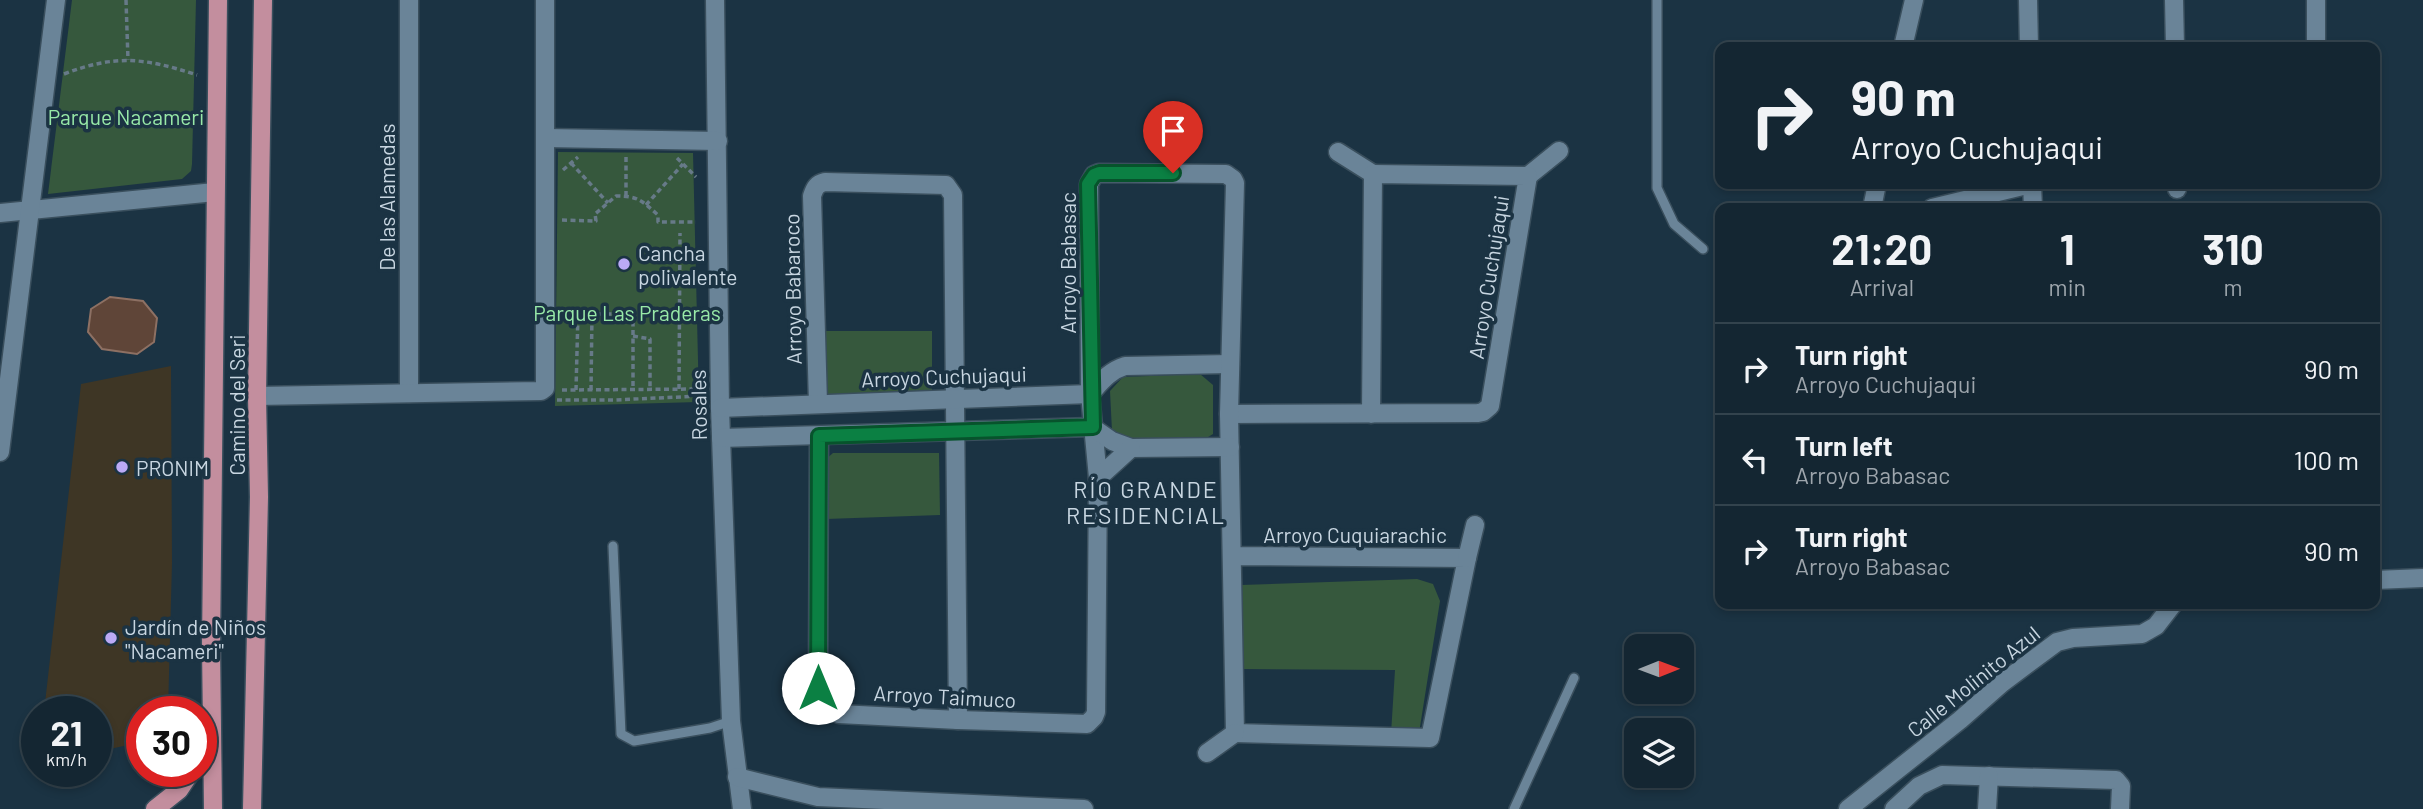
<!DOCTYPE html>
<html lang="en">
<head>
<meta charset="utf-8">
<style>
  body { margin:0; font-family:Barlow,sans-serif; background:#1d2e3a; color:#f1f3f6; height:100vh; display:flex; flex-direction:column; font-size:26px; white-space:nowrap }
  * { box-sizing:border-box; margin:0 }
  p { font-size:23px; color:#9da5ac }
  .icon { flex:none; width:38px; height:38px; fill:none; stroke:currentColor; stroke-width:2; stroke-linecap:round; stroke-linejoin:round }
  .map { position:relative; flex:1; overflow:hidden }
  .side { position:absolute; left:1715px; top:203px; width:665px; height:406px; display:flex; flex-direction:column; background:#142632; border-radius:14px; box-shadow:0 4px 10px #0003,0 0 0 2px #33434d }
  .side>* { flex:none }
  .hud { position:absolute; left:1715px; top:42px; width:665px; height:147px; border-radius:14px; box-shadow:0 4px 10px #0003,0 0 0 2px #33434d; background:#142632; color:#f1f3f6; overflow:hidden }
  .needle { width:46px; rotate:89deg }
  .controls { position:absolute; left:1624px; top:634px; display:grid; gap:14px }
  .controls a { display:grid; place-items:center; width:70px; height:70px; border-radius:14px; background:#142632; box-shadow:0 4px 10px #0003,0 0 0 2px #33434d; font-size:35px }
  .speed { position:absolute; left:21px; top:696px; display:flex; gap:14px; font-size:35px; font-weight:700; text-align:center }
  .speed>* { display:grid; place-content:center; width:91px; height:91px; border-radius:50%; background:#142632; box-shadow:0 4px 10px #0003,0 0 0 2px #33434d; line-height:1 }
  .speed small { font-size:18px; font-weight:400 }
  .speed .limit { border:10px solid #d22; background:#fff; color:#111 }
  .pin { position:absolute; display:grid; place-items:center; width:60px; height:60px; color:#fff; margin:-72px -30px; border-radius:50% 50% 50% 0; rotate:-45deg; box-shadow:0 0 7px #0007 }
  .pin .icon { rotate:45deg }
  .me { position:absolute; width:77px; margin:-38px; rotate:0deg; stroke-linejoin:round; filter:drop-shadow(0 0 5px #0008) }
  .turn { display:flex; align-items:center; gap:24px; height:147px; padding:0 21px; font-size:32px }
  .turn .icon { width:91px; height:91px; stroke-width:2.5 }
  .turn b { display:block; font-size:49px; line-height:60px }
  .eta { display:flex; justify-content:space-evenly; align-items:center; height:119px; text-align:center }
  .eta b { font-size:42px; font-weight:700; line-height:49px }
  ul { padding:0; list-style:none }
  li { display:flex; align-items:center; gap:21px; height:91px; padding:0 21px; border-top:2px solid #33434d }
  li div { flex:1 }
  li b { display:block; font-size:26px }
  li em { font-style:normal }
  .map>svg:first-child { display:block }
  .education { fill:#3e3625 }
  .green { fill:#36583d }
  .building { fill:#5f4538; stroke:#8d7063; stroke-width:2 }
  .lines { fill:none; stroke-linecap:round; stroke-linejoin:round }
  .service-casing { stroke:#3a4f5d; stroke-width:12 }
  .minor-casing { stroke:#3a4f5d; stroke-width:21 }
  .primary-casing { stroke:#3a4f5d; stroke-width:21 }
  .path { stroke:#677a88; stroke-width:3.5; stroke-dasharray:5 3.5; stroke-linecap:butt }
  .service { stroke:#6a8498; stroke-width:9 }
  .minor { stroke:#6a8498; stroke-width:18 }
  .primary { stroke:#c38e9e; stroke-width:18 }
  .route-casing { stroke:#07532c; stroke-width:18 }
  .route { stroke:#0b8043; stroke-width:12 }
  .poi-dot { fill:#bbaaf6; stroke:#1b3343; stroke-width:2.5 }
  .labels { text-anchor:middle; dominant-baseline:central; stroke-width:7; stroke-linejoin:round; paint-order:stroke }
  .park-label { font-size:21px; fill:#98e9a8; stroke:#1b3343 }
  .street-label { font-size:21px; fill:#c8d6e1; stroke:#1b3343 }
  .poi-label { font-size:21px; fill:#c8d6e1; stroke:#1b3343; text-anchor:start }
  .neighbourhood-label { font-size:23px; letter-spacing:2px; fill:#c8d6e1; stroke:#1b3343 }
</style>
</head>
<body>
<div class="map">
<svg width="2423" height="809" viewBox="0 0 2423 809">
  <rect width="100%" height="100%" fill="#1b3343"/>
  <polygon class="education" points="171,366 172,563 168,712 142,712 142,742 96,752 96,712 44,712 81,384"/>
  <g class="green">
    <polygon points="72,0 196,0 192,164 191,171 182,179 48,194"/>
    <polygon points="558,152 693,153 699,402 555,406"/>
    <polygon points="822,331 932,331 932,395 824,398"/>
    <polygon points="1200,374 1213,385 1213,434 1200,442 1126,444 1112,431 1110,391 1123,377"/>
    <polygon points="833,453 939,453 940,515 826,519 825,460"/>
    <polygon points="1417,579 1433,584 1440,601 1419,733 1391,734 1395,670 1243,669 1241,585"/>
  </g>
  <polygon class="building" points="110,297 143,301 157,318 154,342 137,354 102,349 88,332 91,309"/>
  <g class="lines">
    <g class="service-casing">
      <g id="service">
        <polyline points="1657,0 1657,188 1674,224 1703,249"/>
        <polyline points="613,546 621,734 634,741 710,728 731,721"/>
        <polyline points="1514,809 1574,678"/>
      </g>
    </g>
    <g class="minor-casing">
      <g id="minor">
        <polyline points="715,0 720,408 731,721 742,809"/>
        <polyline points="2028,0 2029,47"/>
        <polyline points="2174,0 2175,47"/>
        <polyline points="1903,47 1914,0"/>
        <polyline points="2316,47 2316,0"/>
        <polyline points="546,138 718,141"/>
        <polyline points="1338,152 1373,174"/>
        <polyline points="1528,176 1559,151"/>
        <polyline points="2032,184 2033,208"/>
        <polyline points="2177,184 2177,189"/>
        <polyline points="1872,208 1877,184"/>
        <polyline points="1932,208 2031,184"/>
        <polyline points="0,213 215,192"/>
        <polyline points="409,393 409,0"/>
        <polyline points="257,396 541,391 545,388 545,0"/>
        <path d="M 818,403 L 812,196 C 815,187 817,184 825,182 L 946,185 L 953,195 L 958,720"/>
        <path d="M 720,408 L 1090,394 C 1101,382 1109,371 1125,366 L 1230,364"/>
        <polyline points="1229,414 1478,413 1483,412 1490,406 1528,176 1373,174 1371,414"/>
        <polyline points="819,436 818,688 826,706 839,714 958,720 1087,724 1094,717 1096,712 1098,478 1090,394 1089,184 1094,175 1099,173 1226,174 1233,179 1235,183 1229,414 1235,733 1430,738 1467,558 1233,556"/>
        <polyline points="721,438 1092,427 1112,441 1131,448 1230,447"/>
        <polyline points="0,452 56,0"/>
        <polyline points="1098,478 1131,448"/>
        <polyline points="1467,558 1475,525"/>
        <polyline points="2375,580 2423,578"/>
        <polyline points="1207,753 1235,733"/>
        <polyline points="737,777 818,797 1084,809"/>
        <polyline points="1848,809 1960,720 2002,683 2057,642 2073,638 2142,634 2156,626 2173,604"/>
        <polyline points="1894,809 1919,786 1942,775 2116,780 2121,786 2120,809"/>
        <polyline points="1987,809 1989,776"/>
      </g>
    </g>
    <g class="primary-casing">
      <g id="primary">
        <polyline points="155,809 179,790 191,772"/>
        <polyline points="213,809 211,646 218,0"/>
        <polyline points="252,809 259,497 257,396 263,0"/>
      </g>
    </g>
    <g class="path">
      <polyline points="126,0 128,60"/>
      <path d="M 64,74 C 116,54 145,58 197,75"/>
      <polyline points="626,157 626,196"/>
      <polyline points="677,158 696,177"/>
      <polyline points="571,163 608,203"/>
      <polyline points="563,170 578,157"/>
      <polyline points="646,205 683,164"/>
      <path d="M 562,220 L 596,221 L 595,214 L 616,196 C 638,196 641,200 658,215 L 658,222 L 696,222"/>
      <polyline points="564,314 633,314 633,390"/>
      <polyline points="633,336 650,339 650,389"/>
      <polyline points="679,389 680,233"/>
      <polyline points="562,390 701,389"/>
      <polyline points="576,390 578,313"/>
      <polyline points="591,390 592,313"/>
      <polyline points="557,400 614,400 701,396"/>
    </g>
    <use href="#service" class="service"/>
    <use href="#minor" class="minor"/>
    <use href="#primary" class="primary"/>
  </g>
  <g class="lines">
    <g class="route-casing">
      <polyline id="route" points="818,688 819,436 1093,427 1088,184 1094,175 1099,173 1173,173"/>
    </g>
    <use href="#route" class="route"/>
  </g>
  <g class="poi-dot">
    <circle cx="624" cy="264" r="7"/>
    <circle cx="122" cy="467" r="7"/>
    <circle cx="111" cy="638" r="7"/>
  </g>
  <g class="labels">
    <g class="park-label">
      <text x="126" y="116">Parque Nacameri</text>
      <text x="627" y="312">Parque Las Praderas</text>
    </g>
    <g class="street-label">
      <text transform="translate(386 197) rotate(-90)">De las Alamedas</text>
      <text transform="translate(1067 263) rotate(-90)">Arroyo Babasac</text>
      <text transform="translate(1488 277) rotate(-81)">Arroyo Cuchujaqui</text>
      <text transform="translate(792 289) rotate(-91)">Arroyo Babaroco</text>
      <text transform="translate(944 376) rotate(-2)">Arroyo Cuchujaqui</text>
      <text transform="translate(236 405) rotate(-90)">Camino del Seri</text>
      <text transform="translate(698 405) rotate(-91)">Rosales</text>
      <text x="1355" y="534">Arroyo Cuquiarachic</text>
      <text transform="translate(1973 681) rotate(-39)">Calle Molinito Azul</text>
      <text transform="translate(945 696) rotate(3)">Arroyo Taimuco</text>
    </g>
    <g class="poi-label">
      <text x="638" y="252">Cancha<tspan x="638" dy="24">polivalente</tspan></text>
      <text x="136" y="467">PRONIM</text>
      <text x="125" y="626">Jardín de Niños<tspan x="125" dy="24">"Nacameri"</tspan></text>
    </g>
    <g class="neighbourhood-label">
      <text x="1146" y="489">RÍO GRANDE<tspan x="1146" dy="26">RESIDENCIAL</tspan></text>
    </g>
  </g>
</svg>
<div class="controls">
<a><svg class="needle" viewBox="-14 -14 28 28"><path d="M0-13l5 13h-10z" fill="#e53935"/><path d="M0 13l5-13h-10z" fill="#9da5ac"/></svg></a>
<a><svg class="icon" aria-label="layers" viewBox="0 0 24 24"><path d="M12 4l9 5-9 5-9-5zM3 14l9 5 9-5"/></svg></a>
</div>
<div class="speed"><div>21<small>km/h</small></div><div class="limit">30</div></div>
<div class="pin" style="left:1173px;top:173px;background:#d93025"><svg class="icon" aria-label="arrive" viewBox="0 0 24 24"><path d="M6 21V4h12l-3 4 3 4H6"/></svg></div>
<svg class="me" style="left:818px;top:688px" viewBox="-20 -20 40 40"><circle r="19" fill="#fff"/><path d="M0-13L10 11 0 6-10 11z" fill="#0b8043"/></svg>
<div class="hud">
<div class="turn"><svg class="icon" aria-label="right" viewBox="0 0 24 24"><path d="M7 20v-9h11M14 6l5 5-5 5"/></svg><div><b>90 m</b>Arroyo Cuchujaqui</div></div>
</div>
<section class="side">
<div class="eta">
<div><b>21:20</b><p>Arrival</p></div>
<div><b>1</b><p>min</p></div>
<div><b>310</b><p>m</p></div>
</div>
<ul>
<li><svg class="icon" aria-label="right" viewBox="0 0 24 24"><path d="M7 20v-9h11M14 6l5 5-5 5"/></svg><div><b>Turn right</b><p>Arroyo Cuchujaqui</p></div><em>90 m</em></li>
<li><svg class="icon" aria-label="left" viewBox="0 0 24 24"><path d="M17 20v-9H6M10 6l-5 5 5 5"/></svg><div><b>Turn left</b><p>Arroyo Babasac</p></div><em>100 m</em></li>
<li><svg class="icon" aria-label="right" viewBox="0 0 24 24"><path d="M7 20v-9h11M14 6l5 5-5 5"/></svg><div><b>Turn right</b><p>Arroyo Babasac</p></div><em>90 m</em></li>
</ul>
</section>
</div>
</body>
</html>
